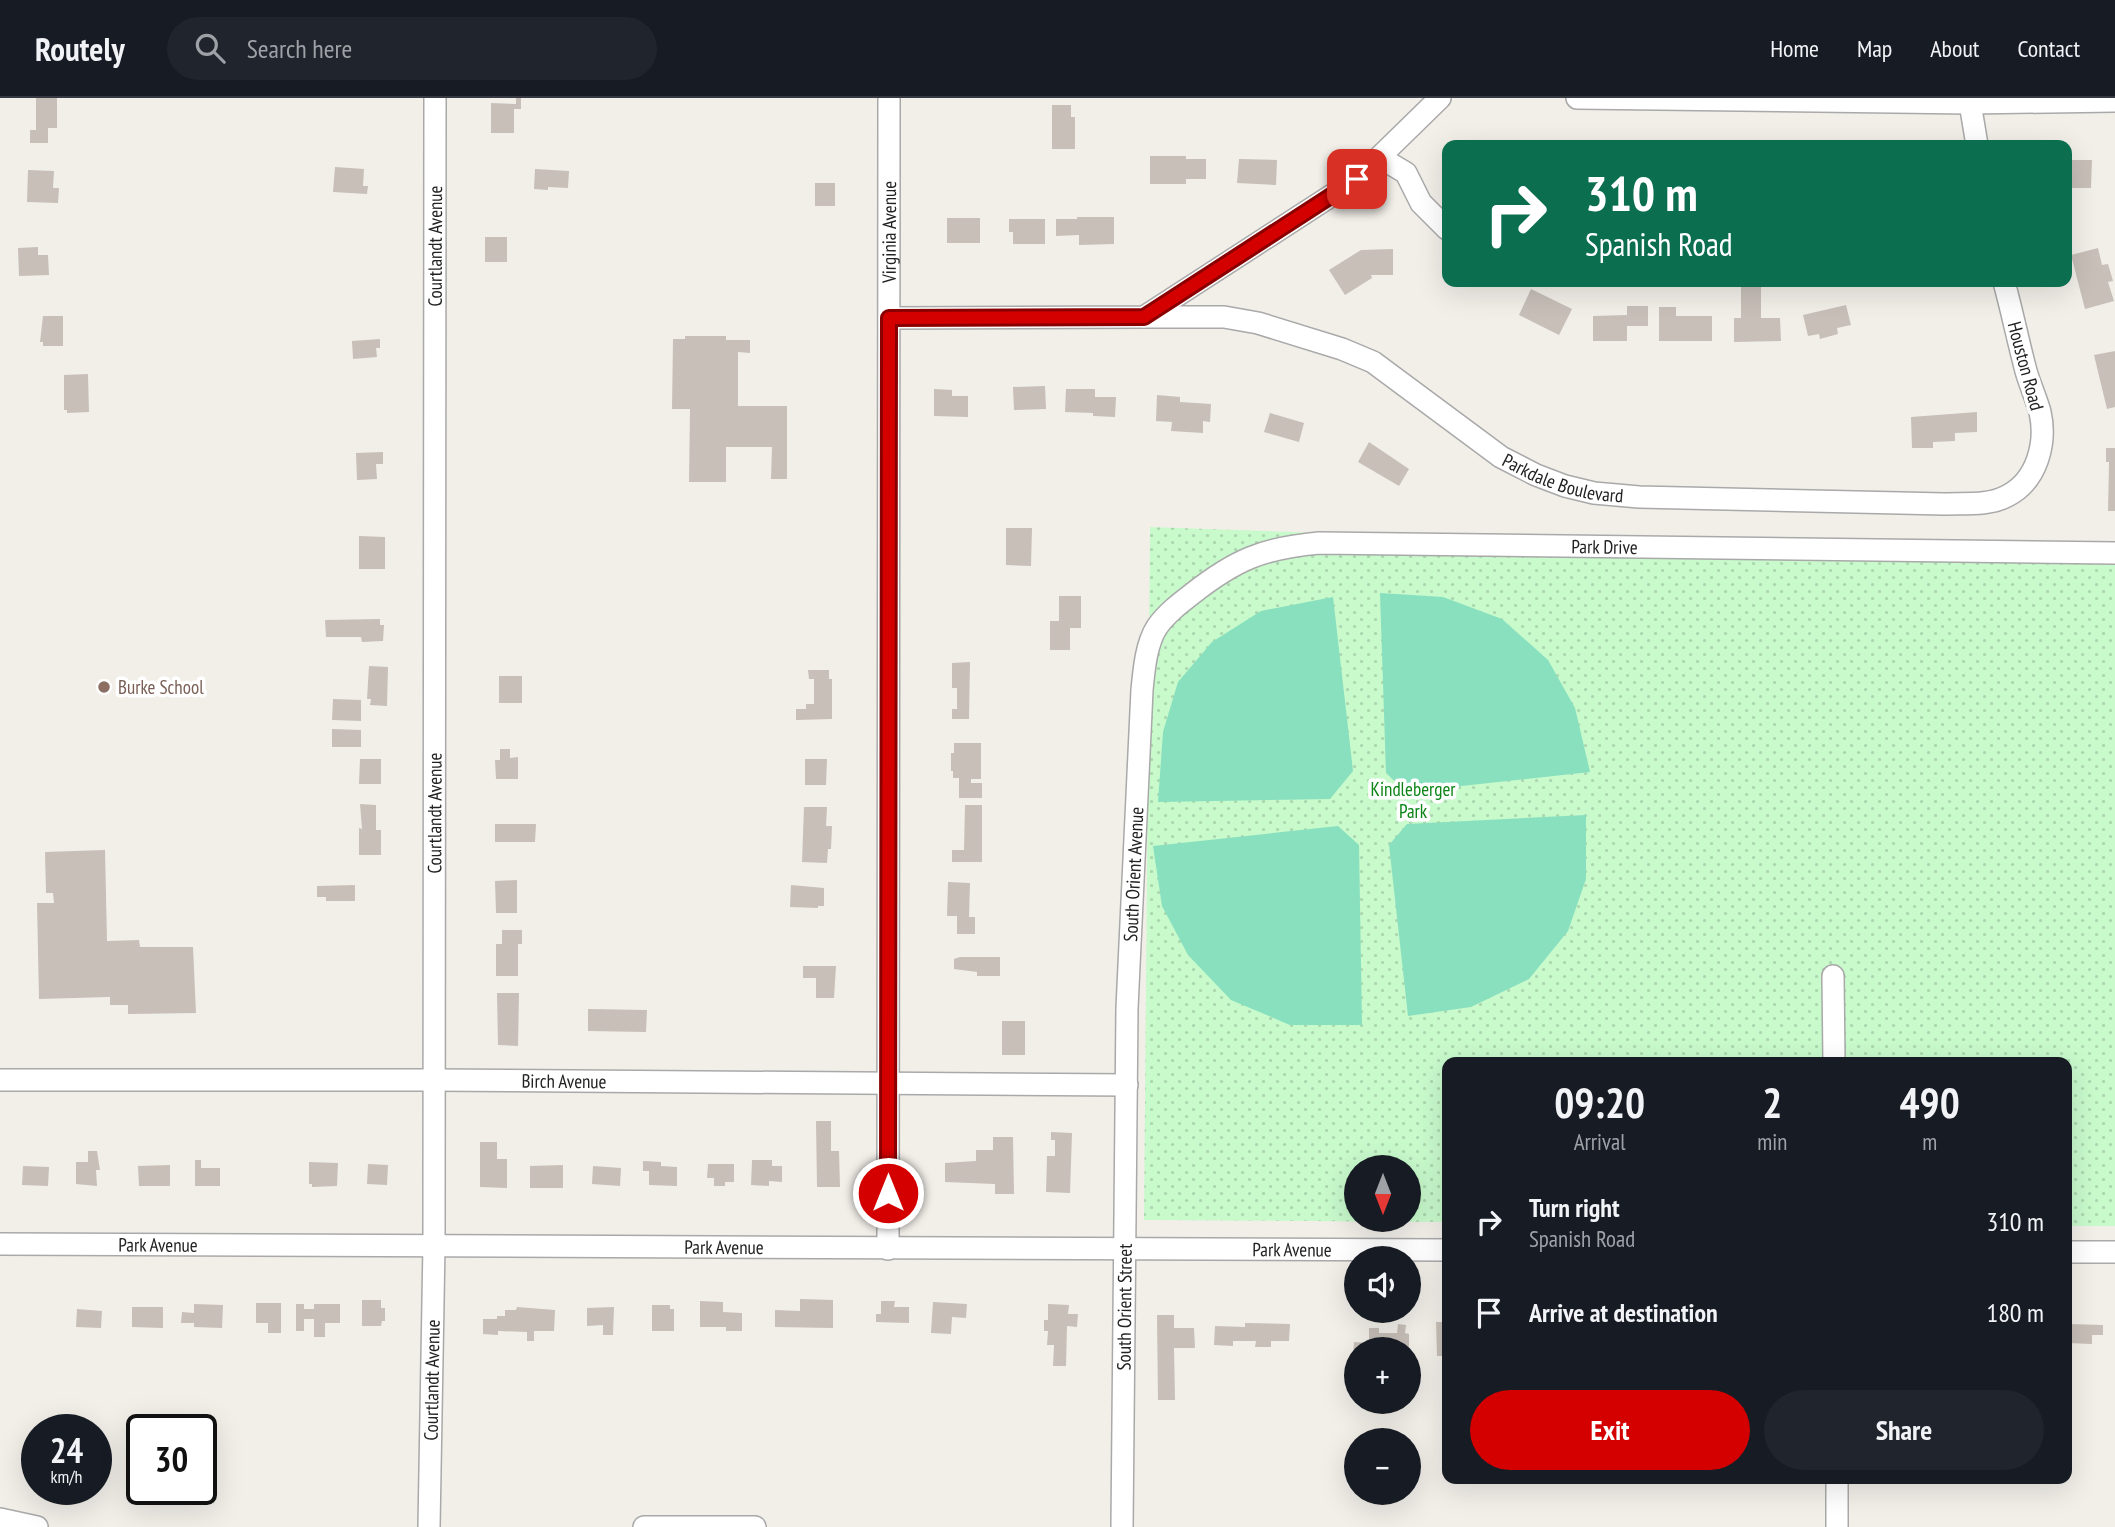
<!DOCTYPE html>
<html lang="en">
<head>
<meta charset="utf-8">
<style>
  body { margin:0; font-family:"PT Sans Narrow",sans-serif; background:#20242c; color:#f1f3f6; height:100vh; display:flex; flex-direction:column; font-size:26px; white-space:nowrap }
  * { box-sizing:border-box; margin:0 }
  p { font-size:23px; color:#9ea1a6 }
  .icon { flex:none; width:38px; height:38px; fill:none; stroke:currentColor; stroke-width:2; stroke-linecap:round; stroke-linejoin:round }
  .map { position:relative; flex:1; overflow:hidden }
  .side { position:absolute; left:1442px; top:959px; width:630px; height:427px; display:flex; flex-direction:column; background:#171b24; border-radius:14px; box-shadow:0 7px 28px #0002 }
  .side>* { flex:none }
  .guide { position:absolute; left:1442px; top:42px; width:630px; height:147px; border-radius:14px; box-shadow:0 7px 28px #0002; background:#0b6e4f; color:#fff; overflow:hidden }
  .needle { width:46px; rotate:180deg }
  .buttons { position:absolute; left:1344px; top:1057px; display:grid; gap:14px }
  .buttons a { display:grid; place-items:center; width:77px; height:77px; border-radius:50%; background:#171b24; box-shadow:0 7px 28px #0002; font-size:35px }
  .speed { position:absolute; left:21px; top:1316px; display:flex; gap:14px; font-size:35px; font-weight:700; text-align:center }
  .speed>* { display:grid; place-content:center; width:91px; height:91px; border-radius:50%; background:#171b24; box-shadow:0 7px 28px #0002; line-height:1 }
  .speed small { font-size:18px; font-weight:400 }
  .speed .limit { border:4px solid #111; border-radius:10px; background:#fff; color:#111 }
  .pin { position:absolute; display:grid; place-items:center; width:60px; height:60px; color:#fff; margin:-30px; border-radius:14px; box-shadow:0 4px 10px #0006 }
  .me { position:absolute; width:77px; margin:-38px; rotate:0deg; stroke-linejoin:round; filter:drop-shadow(0 0 5px #0008) }
  .turn { display:flex; align-items:center; gap:24px; height:147px; padding:0 28px; font-size:32px }
  .turn .icon { width:91px; height:91px; stroke-width:2.5 }
  .turn b { display:block; font-size:49px; line-height:60px }
  .eta { display:flex; justify-content:space-evenly; align-items:center; height:119px; text-align:center }
  .eta b { font-size:42px; font-weight:700; line-height:49px }
  .action { display:flex; gap:14px; margin-top:auto; padding:14px 28px }
  .action a { flex:1; height:80px; border-radius:42px; background:#d40000; color:#fff; font-size:28px; font-weight:700; line-height:80px; text-align:center }
  .action a+a { background:#20242c; color:#f1f3f6 }
  ul { padding:0; list-style:none }
  li { display:flex; align-items:center; gap:21px; height:91px; padding:0 28px }
  li div { flex:1 }
  li b { display:block; font-size:26px }
  li em { font-style:normal }
  header { display:flex; align-items:center; gap:42px; box-sizing:border-box; height:98px; padding:0 35px; background:#171b24; border-bottom:2px solid #363941 }
  header strong { font-size:33px }
  nav { display:flex; gap:38px; margin-inline-start:auto; font-size:24px }
  .search { width:490px; height:63px; background:#20242c; display:flex; align-items:center; gap:18px; box-sizing:border-box; padding:0 24px; border-radius:38px; color:#9ea1a6; font-size:26px }
  .map>svg:first-child { display:block }
  .park { fill:url(#park-dots); fill-rule:evenodd }
  .pitch { fill:#88e0be }
  .building { fill:#c7bfb8 }
  .lines { fill:none; stroke-linecap:round; stroke-linejoin:round }
  .street-casing { stroke:#a9a9a9; stroke-width:24 }
  .street { stroke:#fff; stroke-width:21 }
  .route-casing { stroke:#8a0000; stroke-width:18 }
  .route { stroke:#d40000; stroke-width:12 }
  .education-dot { fill:#8d6e63; stroke:#fff; stroke-width:2.5 }
  .labels { text-anchor:middle; dominant-baseline:central; stroke-width:7; stroke-linejoin:round; paint-order:stroke }
  .street-label { font-size:19px; fill:#222; stroke:#fff }
  .education-label { font-size:19px; fill:#785e54; stroke:#fff; text-anchor:start }
  .park-label { font-size:19px; fill:#0c8416; stroke:#fff }
</style>
</head>
<body>
<header>
<strong>Routely</strong>
<div class="search"><svg class="icon" aria-label="search" viewBox="0 0 24 24"><circle cx="10" cy="10" r="6"/><path d="M15 15l6 6"/></svg>Search here</div>
<nav><a>Home</a><a>Map</a><a>About</a><a>Contact</a></nav>
</header>
<div class="map">
<svg width="2115" height="1429" viewBox="0 0 2115 1429">
  <defs>
    <pattern id="park-dots" width="8" height="8" patternUnits="userSpaceOnUse" patternTransform="scale(1.75)"><rect width="8" height="8" fill="#c8facc"/><path d="M2 2h.1M6 6h.1" fill="none" stroke="#acd6af" stroke-width="1.8" stroke-linecap="round"/></pattern>
  </defs>
  <rect width="100%" height="100%" fill="#f2efe9"/>
  <path class="park" d="M 1150,429 L 2115,463 L 2115,1128 L 2067,1128 L 2067,964 L 1447,964 L 1447,1124 L 1144,1122 ZM 1356,1069 L 1409,1069 L 1409,1122 L 1356,1122 Z"/>
  <g class="pitch">
    <polygon points="1380,495 1443,499 1502,521 1548,562 1575,610 1590,674 1406,694 1386,675"/>
    <polygon points="1333,499 1353,673 1330,701 1158,704 1163,634 1178,584 1212,544 1261,513"/>
    <polygon points="1586,717 1586,781 1568,833 1529,881 1471,909 1408,918 1389,747 1407,726"/>
    <polygon points="1338,728 1359,747 1362,927 1290,927 1231,902 1188,857 1162,808 1153,748"/>
  </g>
  <g class="building">
    <polygon points="36,0 57,0 57,30 48,30 48,45 30,45 30,32 36,32"/>
    <polygon points="516,0 521,0 521,11 514,11 514,35 491,35 491,5 516,6"/>
    <polygon points="1052,7 1071,7 1071,19 1075,19 1075,51 1052,51"/>
    <polygon points="1150,58 1186,58 1186,61 1206,61 1206,81 1186,81 1186,86 1150,86"/>
    <polygon points="1239,61 1277,62 1276,87 1237,85"/>
    <polygon points="2067,62 2092,62 2091,90 2067,90"/>
    <polygon points="335,69 364,71 363,88 368,88 367,96 333,94"/>
    <polygon points="535,71 569,73 568,90 548,89 548,92 534,91"/>
    <polygon points="28,72 54,73 53,90 59,90 58,105 27,104"/>
    <rect x="815" y="85" width="20" height="23"/>
    <polygon points="1077,119 1114,119 1114,146 1079,147 1079,137 1056,138 1056,121 1077,121"/>
    <rect x="947" y="120" width="33" height="25"/>
    <polygon points="1009,121 1045,121 1045,146 1013,146 1013,134 1009,134"/>
    <rect x="485" y="139" width="22" height="25"/>
    <polygon points="38,149 38,157 48,157 49,177 19,178 18,150"/>
    <polygon points="2098,150 2102,167 2108,166 2113,183 2108,184 2114,203 2085,211 2071,157"/>
    <polygon points="1393,151 1393,177 1371,177 1372,180 1345,197 1329,172 1361,152"/>
    <polygon points="1741,189 1761,189 1761,220 1780,220 1781,243 1734,244 1734,220 1741,220"/>
    <polygon points="1531,191 1572,211 1559,237 1519,217"/>
    <polygon points="1846,207 1851,227 1837,230 1838,236 1820,241 1819,236 1808,238 1803,217"/>
    <polygon points="1627,208 1648,208 1648,228 1627,228 1627,243 1593,243 1593,218 1627,217"/>
    <polygon points="1659,209 1676,209 1676,218 1712,218 1712,243 1659,243"/>
    <polygon points="43,218 63,218 63,248 43,248 43,244 40,244"/>
    <polygon points="685,238 726,238 726,242 750,242 750,255 738,254 738,308 787,308 787,381 771,381 772,349 726,349 726,384 689,384 690,311 672,311 673,241 685,241"/>
    <polygon points="380,241 380,250 376,250 377,259 353,261 352,243"/>
    <polygon points="2115,253 2115,309 2107,311 2094,257"/>
    <polygon points="88,276 89,314 67,315 67,312 64,312 64,277"/>
    <polygon points="1045,288 1046,311 1014,312 1013,289"/>
    <polygon points="934,291 952,292 952,298 968,298 968,319 934,318"/>
    <polygon points="1066,291 1095,291 1095,299 1116,299 1115,319 1093,318 1093,315 1065,314"/>
    <polygon points="1157,297 1180,299 1180,304 1211,306 1210,324 1203,323 1203,335 1171,333 1172,324 1156,323"/>
    <polygon points="1977,314 1977,334 1955,335 1955,343 1933,344 1933,350 1912,350 1911,319"/>
    <polygon points="1270,315 1304,325 1299,344 1264,334"/>
    <polygon points="1369,344 1409,371 1399,388 1358,364"/>
    <polygon points="2106,350 2115,350 2115,413 2108,413 2109,364 2106,364"/>
    <polygon points="383,354 383,366 376,366 377,381 357,382 356,355"/>
    <polygon points="1006,430 1032,430 1031,468 1006,467"/>
    <polygon points="359,438 385,439 385,471 359,471"/>
    <polygon points="1059,498 1081,498 1081,530 1070,530 1070,552 1050,552 1050,523 1059,523"/>
    <polygon points="380,521 380,527 384,527 383,543 362,544 361,539 326,539 325,522"/>
    <polygon points="970,564 969,621 952,621 952,611 957,611 957,590 952,590 952,565"/>
    <polygon points="369,568 388,569 387,608 370,607 371,601 367,601"/>
    <polygon points="808,572 829,572 829,581 832,581 832,621 796,622 796,611 806,611 806,606 814,606 814,581 809,581"/>
    <rect x="499" y="578" width="23" height="27"/>
    <polygon points="333,601 361,602 361,623 332,622"/>
    <polygon points="332,631 361,632 361,649 332,649"/>
    <polygon points="954,645 981,645 981,681 971,681 971,685 982,685 982,700 959,700 959,680 953,680 953,673 951,673 951,655 954,655"/>
    <polygon points="500,651 510,651 510,660 518,659 518,681 496,681 495,662 500,662"/>
    <polygon points="360,661 381,661 381,686 359,686"/>
    <polygon points="805,661 827,661 826,687 805,687"/>
    <polygon points="360,706 376,707 376,732 381,732 381,757 359,757 359,730 362,731"/>
    <polygon points="965,707 982,707 982,764 952,764 952,752 964,752"/>
    <polygon points="804,709 827,709 826,728 832,728 831,751 828,751 827,765 802,764"/>
    <polygon points="495,726 536,726 535,744 495,744"/>
    <polygon points="105,752 107,843 139,842 140,849 193,849 196,915 128,916 128,907 110,907 110,899 39,901 37,805 54,805 53,795 46,795 45,754"/>
    <polygon points="517,782 517,815 496,815 495,783"/>
    <polygon points="948,784 970,785 969,819 975,819 975,836 957,836 957,818 947,818"/>
    <polygon points="355,787 355,803 326,803 326,799 317,799 317,788"/>
    <polygon points="791,787 824,790 824,808 818,808 818,810 790,809"/>
    <polygon points="502,832 522,832 522,846 518,846 518,878 496,878 496,846 502,846"/>
    <polygon points="960,859 1000,859 1000,878 977,878 977,874 954,871 954,861"/>
    <polygon points="803,868 836,868 834,900 816,900 816,880 803,880"/>
    <polygon points="497,895 519,895 518,948 498,947"/>
    <polygon points="588,911 647,912 646,934 588,933"/>
    <rect x="1002" y="923" width="23" height="34"/>
    <polygon points="816,1023 831,1023 831,1053 839,1053 840,1089 817,1089"/>
    <polygon points="1051,1034 1072,1035 1070,1095 1046,1094 1047,1058 1055,1058 1055,1042 1051,1042"/>
    <polygon points="993,1039 1013,1039 1014,1096 995,1096 995,1086 945,1084 945,1065 976,1063 976,1052 993,1052"/>
    <polygon points="480,1044 497,1044 497,1061 507,1061 507,1090 480,1089"/>
    <polygon points="88,1053 97,1053 100,1072 96,1072 97,1088 76,1086 76,1064 88,1064"/>
    <polygon points="195,1062 201,1062 201,1070 220,1070 220,1088 195,1088"/>
    <polygon points="752,1062 772,1062 772,1068 782,1068 782,1084 769,1083 769,1088 751,1087"/>
    <polygon points="643,1063 661,1064 661,1068 677,1069 677,1088 649,1087 649,1073 643,1073"/>
    <polygon points="309,1064 338,1065 337,1088 312,1089 312,1086 309,1086"/>
    <polygon points="368,1066 388,1067 387,1087 367,1086"/>
    <polygon points="708,1066 734,1066 734,1084 725,1084 725,1088 714,1088 714,1080 707,1080"/>
    <polygon points="170,1067 170,1088 139,1088 138,1068"/>
    <polygon points="563,1067 563,1090 530,1090 530,1068"/>
    <polygon points="23,1068 49,1069 48,1088 22,1087"/>
    <polygon points="593,1068 621,1070 620,1088 592,1086"/>
    <polygon points="800,1201 833,1202 833,1230 775,1229 775,1212 800,1213"/>
    <polygon points="362,1202 381,1202 381,1210 385,1210 385,1223 382,1223 381,1228 362,1228"/>
    <polygon points="700,1203 723,1204 723,1214 742,1215 742,1233 726,1233 726,1229 700,1229"/>
    <polygon points="881,1203 895,1203 894,1209 909,1209 909,1225 876,1224 876,1216 881,1216"/>
    <polygon points="933,1204 967,1206 966,1220 952,1219 951,1236 931,1235"/>
    <polygon points="256,1205 281,1205 281,1235 268,1235 268,1225 256,1225"/>
    <polygon points="194,1206 223,1207 222,1230 194,1229 194,1225 181,1225 182,1214 194,1215"/>
    <polygon points="296,1206 304,1206 304,1211 314,1211 314,1206 340,1206 340,1225 325,1225 325,1239 314,1239 314,1221 304,1221 304,1233 296,1233"/>
    <polygon points="1048,1206 1069,1207 1068,1216 1078,1216 1077,1229 1067,1228 1066,1268 1053,1268 1054,1247 1047,1247 1048,1233 1044,1233 1044,1222 1048,1222"/>
    <polygon points="652,1207 670,1207 670,1211 674,1211 674,1233 652,1233"/>
    <polygon points="132,1209 163,1209 163,1230 132,1229"/>
    <polygon points="517,1209 555,1212 554,1233 534,1233 534,1243 527,1243 527,1234 498,1233 498,1237 483,1236 483,1221 497,1221 497,1218 505,1218 505,1212 516,1212"/>
    <polygon points="614,1209 613,1237 603,1237 603,1227 587,1228 587,1210"/>
    <polygon points="77,1211 102,1213 101,1230 76,1229"/>
    <polygon points="1157,1217 1174,1217 1174,1230 1194,1230 1195,1250 1174,1250 1175,1302 1158,1302"/>
    <polygon points="1436,1224 1447,1224 1447,1258 1437,1258"/>
    <polygon points="1245,1225 1290,1226 1289,1243 1271,1243 1271,1249 1255,1249 1256,1243 1233,1243 1233,1248 1214,1247 1215,1228 1245,1229"/>
    <polygon points="1398,1226 1406,1227 1405,1235 1409,1236 1409,1251 1356,1251 1356,1258 1353,1258 1354,1244 1369,1245 1369,1230 1379,1230 1379,1235 1397,1235"/>
    <polygon points="2068,1226 2103,1227 2103,1237 2092,1237 2092,1246 2067,1245"/>
  </g>
  <g class="lines">
    <g class="street-casing">
      <g id="street">
        <polyline points="1577,0 1970,5 2115,3"/>
        <polyline points="1970,5 1977,47"/>
        <polyline points="1381,60 1406,75 1421,105 1447,131"/>
        <path id="s1" d="M 1144,219 L 1224,219 L 1258,225 L 1342,251 L 1373,264 L 1501,359 L 1536,377 L 1565,388 L 1594,395 L 1639,399 L 1944,406 C 1964,405 1989,408 2007,398 C 2037,383 2047,345 2040,314 C 2036,300 2030,287 2026,273 C 2018,243 2012,213 2004,184"/>
        <polyline points="889,220 1144,219 1357,81 1440,0"/>
        <polyline points="1833,878 1834,964"/>
        <path id="s2" d="M 0,982 L 433,982 L 1127,987"/>
        <path id="s3" d="M 0,1146 L 1447,1152"/>
        <path id="s4" d="M 888,1151 L 889,0"/>
        <polyline points="2067,1154 2115,1154"/>
        <polyline points="1837,1381 1837,1429"/>
        <polyline points="0,1421 37,1429"/>
        <path id="s5" d="M 429,1429 L 434,1147 L 435,0"/>
        <polyline points="644,1429 755,1429"/>
        <path id="s6" d="M 1122,1429 L 1127,910 L 1142,592 C 1144,572 1146,546 1157,529 C 1166,516 1179,506 1192,496 C 1235,462 1263,450 1319,445 L 2115,455"/>
      </g>
    </g>
    <use href="#street" class="street"/>
  </g>
  <g class="lines">
    <g class="route-casing">
      <polyline id="route" points="888,1095 889,220 1144,219 1357,81"/>
    </g>
    <use href="#route" class="route"/>
  </g>
  <circle class="education-dot" cx="104" cy="589" r="7"/>
  <g class="labels">
    <g class="street-label">
      <text stroke="none"><textPath href="#s4" startOffset="1017">Virginia Avenue</textPath></text>
      <text stroke="none"><textPath href="#s5" startOffset="1281">Courtlandt Avenue</textPath></text>
      <text transform="translate(2026 268) rotate(75)">Houston Road</text>
      <text stroke="none"><textPath href="#s1" startOffset="462">Parkdale Boulevard</textPath></text>
      <text stroke="none"><textPath href="#s6" startOffset="1376">Park Drive</textPath></text>
      <text stroke="none"><textPath href="#s5" startOffset="714">Courtlandt Avenue</textPath></text>
      <text stroke="none"><textPath href="#s6" startOffset="653">South Orient Avenue</textPath></text>
      <text stroke="none"><textPath href="#s2" startOffset="564">Birch Avenue</textPath></text>
      <text stroke="none"><textPath href="#s3" startOffset="158">Park Avenue</textPath></text>
      <text stroke="none"><textPath href="#s3" startOffset="724">Park Avenue</textPath></text>
      <text stroke="none"><textPath href="#s3" startOffset="1292">Park Avenue</textPath></text>
      <text stroke="none"><textPath href="#s6" startOffset="220">South Orient Street</textPath></text>
      <text stroke="none"><textPath href="#s5" startOffset="147">Courtlandt Avenue</textPath></text>
    </g>
    <g class="education-label">
      <text x="118" y="589">Burke School</text>
    </g>
    <g class="park-label">
      <text x="1413" y="691">Kindleberger<tspan x="1413" dy="22">Park</tspan></text>
    </g>
  </g>
</svg>
<div class="buttons">
<a><svg class="needle" viewBox="-14 -14 28 28"><path d="M0-13l5 13h-10z" fill="#e53935"/><path d="M0 13l5-13h-10z" fill="#9ea1a6"/></svg></a>
<a><svg class="icon" aria-label="sound" viewBox="0 0 24 24"><path d="M4 9h4l5-4v14l-5-4H4zM17 9q2 3 0 6"/></svg></a>
<a>+</a>
<a>−</a>
</div>
<div class="speed"><div>24<small>km/h</small></div><div class="limit">30</div></div>
<div class="pin" style="left:1357px;top:81px;background:#d93025"><svg class="icon" aria-label="arrive" viewBox="0 0 24 24"><path d="M6 21V4h12l-3 4 3 4H6"/></svg></div>
<svg class="me" style="left:888px;top:1095px" viewBox="-20 -20 40 40"><circle r="17" fill="#d40000" stroke="#fff" stroke-width="3"/><path d="M0-11L8 9 0 5-8 9z" fill="#fff"/></svg>
<div class="guide">
<div class="turn"><svg class="icon" aria-label="right" viewBox="0 0 24 24"><path d="M7 20v-9h11M14 6l5 5-5 5"/></svg><div><b>310 m</b>Spanish Road</div></div>
</div>
<section class="side">
<div class="eta">
<div><b>09:20</b><p>Arrival</p></div>
<div><b>2</b><p>min</p></div>
<div><b>490</b><p>m</p></div>
</div>
<ul>
<li><svg class="icon" aria-label="right" viewBox="0 0 24 24"><path d="M7 20v-9h11M14 6l5 5-5 5"/></svg><div><b>Turn right</b><p>Spanish Road</p></div><em>310 m</em></li>
<li><svg class="icon" aria-label="arrive" viewBox="0 0 24 24"><path d="M6 21V4h12l-3 4 3 4H6"/></svg><div><b>Arrive at destination</b></div><em>180 m</em></li>
</ul>
<div class="action"><a>Exit</a><a>Share</a></div>
</section>
</div>
</body>
</html>
